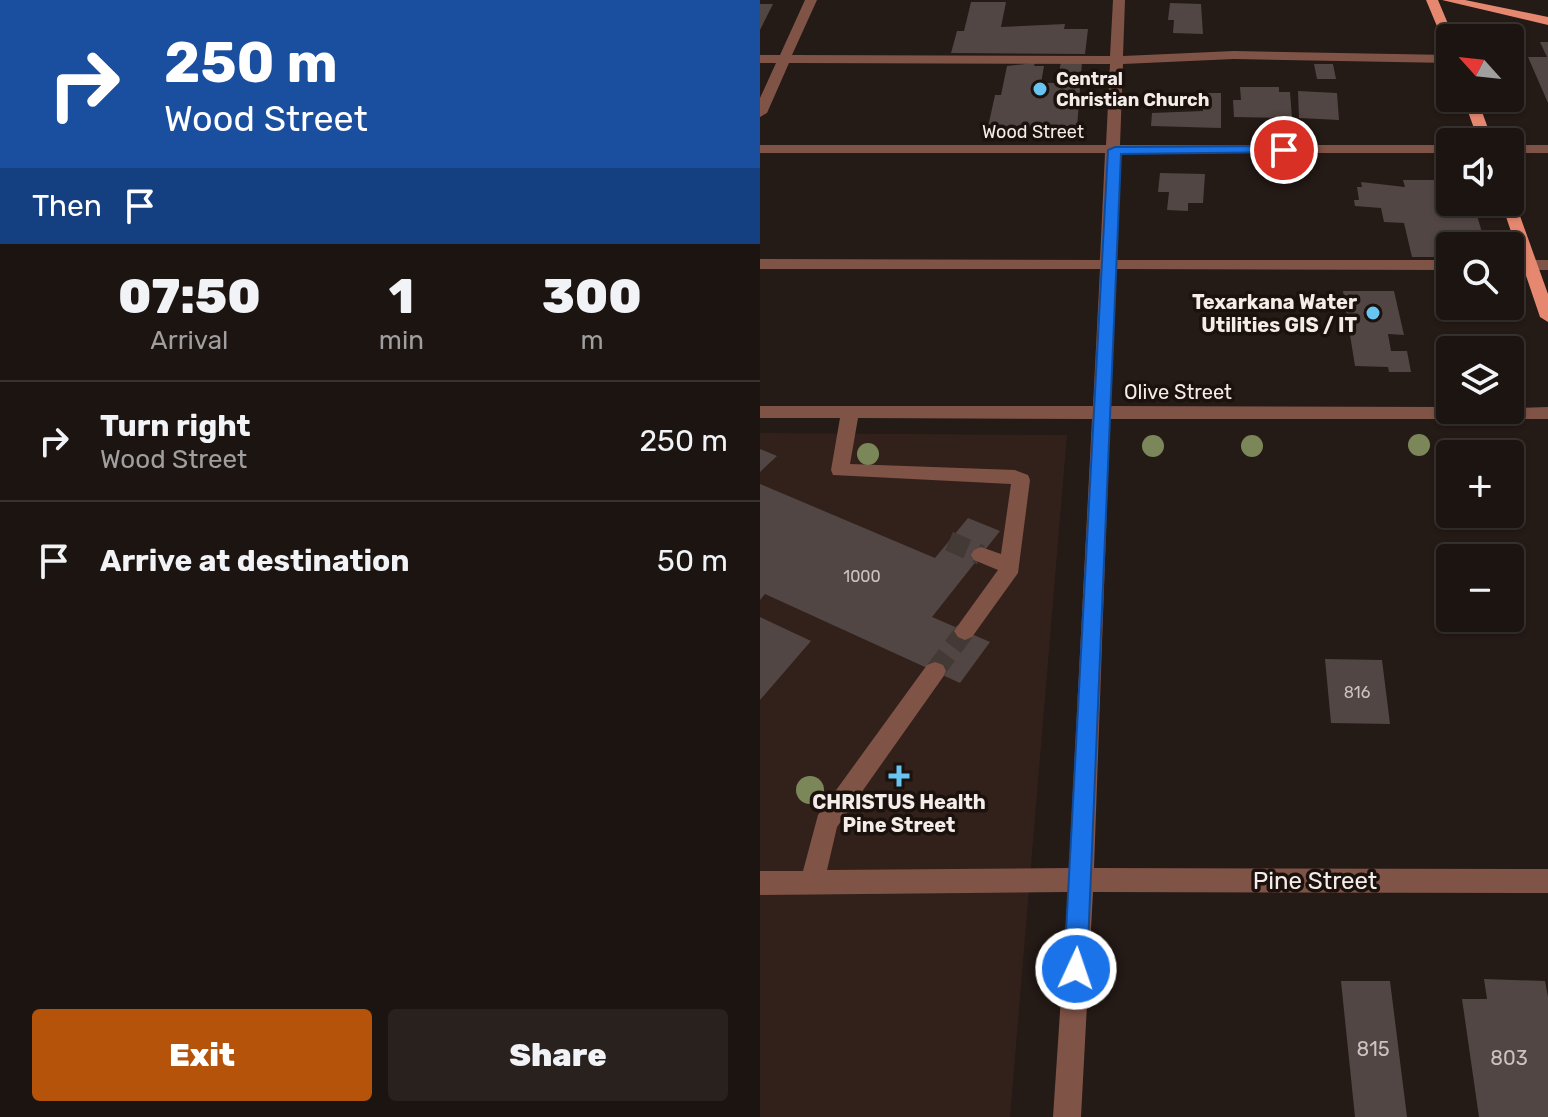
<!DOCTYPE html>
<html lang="en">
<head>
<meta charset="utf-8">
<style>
  body { margin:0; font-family:Rubik,sans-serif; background:#28211e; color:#f1f3f6; height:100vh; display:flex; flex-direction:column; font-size:30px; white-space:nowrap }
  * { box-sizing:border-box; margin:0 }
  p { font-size:26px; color:#a09e9f }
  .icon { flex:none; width:44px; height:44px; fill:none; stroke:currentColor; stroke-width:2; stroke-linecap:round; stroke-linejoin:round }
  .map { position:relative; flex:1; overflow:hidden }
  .details { display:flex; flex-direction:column; background:#1b1410; width:760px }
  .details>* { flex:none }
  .banner { background:#1a4fa0; color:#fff; overflow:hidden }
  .needle { width:52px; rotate:297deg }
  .fabs { position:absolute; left:676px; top:24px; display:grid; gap:16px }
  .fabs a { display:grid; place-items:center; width:88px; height:88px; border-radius:8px; background:#1b1410; box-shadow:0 2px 6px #0004,0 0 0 2px #393330; font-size:40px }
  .pin { position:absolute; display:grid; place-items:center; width:68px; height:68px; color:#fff; margin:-34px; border:4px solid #fff; border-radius:50%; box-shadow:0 2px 8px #0007 }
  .me { position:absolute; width:88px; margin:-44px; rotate:3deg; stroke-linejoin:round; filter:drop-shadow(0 0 6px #0008) }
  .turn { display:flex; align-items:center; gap:28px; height:168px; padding:0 32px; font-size:36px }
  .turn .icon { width:104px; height:104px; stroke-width:2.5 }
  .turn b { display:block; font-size:56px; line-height:68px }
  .then { display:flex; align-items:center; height:76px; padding:0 32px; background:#0003; gap:16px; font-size:30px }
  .eta { display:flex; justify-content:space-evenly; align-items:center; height:136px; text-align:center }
  .eta b { font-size:48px; font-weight:800; line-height:56px }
  .action { display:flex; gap:16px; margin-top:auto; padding:16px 32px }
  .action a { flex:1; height:92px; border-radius:8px; background:#b45309; color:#fff; font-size:32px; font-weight:800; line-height:92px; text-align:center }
  .action a+a { background:#28211e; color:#f1f3f6 }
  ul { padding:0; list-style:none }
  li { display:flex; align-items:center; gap:24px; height:120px; padding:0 32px; border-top:2px solid #393330 }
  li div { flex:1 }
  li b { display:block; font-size:30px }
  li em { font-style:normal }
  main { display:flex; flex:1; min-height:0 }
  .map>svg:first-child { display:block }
  .built { fill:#31211a }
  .building { fill:#524644 }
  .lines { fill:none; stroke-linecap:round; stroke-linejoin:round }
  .minor-tunnel { stroke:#433a36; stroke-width:20; stroke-dasharray:20 10; stroke-linecap:butt }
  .minor { fill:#805347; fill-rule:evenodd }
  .major { fill:#e68870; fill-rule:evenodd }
  .tree { fill:#7b8759 }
  .route { fill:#1a73e8; stroke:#114b97; stroke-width:2 }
  .poi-dot { fill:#68c4f0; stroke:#1b110d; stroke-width:3 }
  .labels { text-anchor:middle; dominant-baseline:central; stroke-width:7; stroke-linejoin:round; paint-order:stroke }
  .number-label { font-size:16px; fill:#ccc2c0 }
  .far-poi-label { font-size:18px; font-weight:bold; fill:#f4ece9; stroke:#1b110d; text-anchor:start }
  .far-street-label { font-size:18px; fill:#f4ece9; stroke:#1b110d }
  .poi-label { font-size:20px; font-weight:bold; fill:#f4ece9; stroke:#1b110d; text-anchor:end }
  .street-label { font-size:20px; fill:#f4ece9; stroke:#1b110d }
  .near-number-label { font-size:20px; fill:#ccc2c0 }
  .near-street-label { font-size:24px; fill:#f4ece9; stroke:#1b110d }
</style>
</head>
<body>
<main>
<section class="details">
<div class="banner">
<div class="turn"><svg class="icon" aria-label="right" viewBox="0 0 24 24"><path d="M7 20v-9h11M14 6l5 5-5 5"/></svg><div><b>250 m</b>Wood Street</div></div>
<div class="then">Then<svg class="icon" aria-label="arrive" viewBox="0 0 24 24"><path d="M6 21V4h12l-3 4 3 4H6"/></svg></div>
</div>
<div class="eta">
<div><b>07:50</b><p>Arrival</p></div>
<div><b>1</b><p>min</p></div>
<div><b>300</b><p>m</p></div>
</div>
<ul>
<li><svg class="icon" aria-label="right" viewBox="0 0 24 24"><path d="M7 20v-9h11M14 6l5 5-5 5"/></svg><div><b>Turn right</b><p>Wood Street</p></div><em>250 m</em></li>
<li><svg class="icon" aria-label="arrive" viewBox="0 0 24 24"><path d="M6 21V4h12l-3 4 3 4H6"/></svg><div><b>Arrive at destination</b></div><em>50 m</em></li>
</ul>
<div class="action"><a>Exit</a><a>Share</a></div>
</section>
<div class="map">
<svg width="788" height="1117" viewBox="0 0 788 1117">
  <rect width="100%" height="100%" fill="#241a16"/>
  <polygon class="built" points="0,433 307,435 250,1117 0,1117"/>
  <g class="building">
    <polygon points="211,2 246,2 241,27 305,24 304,29 328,29 325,54 191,53 197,31 204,31"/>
    <polygon points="410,3 441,4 443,34 413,33 414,20 408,20"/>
    <polygon points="0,4 13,4 0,30"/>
    <polygon points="780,42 788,42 788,103 768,57 787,57"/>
    <polygon points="301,62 322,62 317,128 228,127 235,95 241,95 247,66 275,63 274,66 284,66 281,83 297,83"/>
    <polygon points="554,64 573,64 576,79 557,79"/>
    <polygon points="480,87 519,87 519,92 530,92 532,118 474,117 473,100 481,100"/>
    <polygon points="538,91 577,93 579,120 539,118"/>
    <polygon points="443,93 461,93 461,128 391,126 392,113 443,111"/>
    <polygon points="400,173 445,174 443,203 428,203 428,211 407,210 409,192 398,192"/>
    <polygon points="643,180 690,180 690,202 713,202 726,246 690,246 690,257 652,257 644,223 624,222 621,208 595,206 594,200 599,200 597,187 602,187 601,182 645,187"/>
    <polygon points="583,291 634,291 644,335 628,334 631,351 647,351 651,372 629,372 628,367 595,366"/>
    <polygon points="0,449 17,456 0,472"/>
    <polygon points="0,484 175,558 208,518 240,531 172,617 230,642 200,683 5,594 0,600"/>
    <polygon points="0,617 51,641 0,700"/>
    <polygon points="565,659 622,660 630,724 571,723"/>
    <polygon points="724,979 785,981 788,997 788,1117 719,1117 702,999 727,999"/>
    <polygon points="581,981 630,981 647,1117 595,1117"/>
  </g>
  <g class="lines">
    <g class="minor-tunnel">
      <polyline points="189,541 221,555"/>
      <polyline points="175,671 205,631"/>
    </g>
    <g class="minor">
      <polygon points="45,0 57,0 32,55 350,56 353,0 365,0 363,56 474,51 690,55 690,63 474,59 363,64 360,145 690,145 690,153 359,153 356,260 690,260 690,270 355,269 350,406 690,407 690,410 788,407 788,419 350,419 334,868 788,869 788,893 333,892 321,1117 293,1117 308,892 0,895 0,871 43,871 58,815 167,665 175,662 183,665 186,671 183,677 77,827 67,870 309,868 332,419 98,418 90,464 255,470 268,475 270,480 258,573 212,637 205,640 198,637 194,631 238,570 214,560 211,555 214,550 221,547 241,554 251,484 73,475 71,470 80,418 0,418 0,406 333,406 340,269 0,269 0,259 340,260 345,153 0,153 0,145 346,145 350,64 29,63 7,113 0,117 0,98 16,63 0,63 0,55 20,55"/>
      <rect x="750" y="145" width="38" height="8"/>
      <rect x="750" y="260" width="38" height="10"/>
    </g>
    <g class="major">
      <polygon points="666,0 678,0 694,38 690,38 690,47 684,43"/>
      <polygon points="682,0 705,0 788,17 788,25"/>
      <polygon points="703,98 717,98 733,142 719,142"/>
      <polygon points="750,198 755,202 788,294 788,322 780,317 741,202 750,202"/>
    </g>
  </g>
  <g class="tree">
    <circle cx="659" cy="445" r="11"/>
    <circle cx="393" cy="446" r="11"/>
    <circle cx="492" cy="446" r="11"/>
    <circle cx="108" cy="454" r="11"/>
    <circle cx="50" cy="790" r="14"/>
  </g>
  <polygon class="route" points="524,146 531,150 529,152 361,154 327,969 324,977 316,981 307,977 304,969 348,150 355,147"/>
  <g class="poi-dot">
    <circle cx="280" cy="89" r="8"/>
    <circle cx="613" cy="313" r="8"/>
    <path d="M135 764h8v8h8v8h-8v8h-8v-8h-8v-8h8z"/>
  </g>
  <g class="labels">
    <g class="number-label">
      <text x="102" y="576">1000</text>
      <text x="597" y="692">816</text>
    </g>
    <g class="far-poi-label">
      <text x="296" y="79">Central<tspan x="296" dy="21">Christian Church</tspan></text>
    </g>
    <g class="far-street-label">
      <text x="273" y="132">Wood Street</text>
    </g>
    <g class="poi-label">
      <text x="597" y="302">Texarkana Water<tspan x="597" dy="23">Utilities GIS / IT</tspan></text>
      <text x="139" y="802" text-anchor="middle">CHRISTUS Health<tspan x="139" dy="23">Pine Street</tspan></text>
    </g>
    <g class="street-label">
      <text x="418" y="392">Olive Street</text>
    </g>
    <g class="near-number-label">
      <text x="613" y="1049">815</text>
      <text x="749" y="1058">803</text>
    </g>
    <g class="near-street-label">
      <text x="555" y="881">Pine Street</text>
    </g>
  </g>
</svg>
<div class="fabs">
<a><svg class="needle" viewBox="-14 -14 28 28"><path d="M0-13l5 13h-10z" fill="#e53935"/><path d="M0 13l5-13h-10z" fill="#a09e9f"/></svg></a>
<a><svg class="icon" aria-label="sound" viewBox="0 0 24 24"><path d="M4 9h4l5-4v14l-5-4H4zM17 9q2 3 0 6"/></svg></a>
<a><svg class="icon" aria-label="search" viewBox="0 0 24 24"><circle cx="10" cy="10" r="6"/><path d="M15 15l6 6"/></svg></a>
<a><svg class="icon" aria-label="layers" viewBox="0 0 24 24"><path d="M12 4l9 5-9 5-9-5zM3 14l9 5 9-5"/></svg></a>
<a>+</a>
<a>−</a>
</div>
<div class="pin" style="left:524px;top:150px;background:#d93025"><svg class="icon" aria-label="arrive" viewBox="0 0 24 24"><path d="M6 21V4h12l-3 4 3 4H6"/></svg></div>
<svg class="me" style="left:316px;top:969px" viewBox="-20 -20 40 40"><circle r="17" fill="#1a73e8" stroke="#fff" stroke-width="3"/><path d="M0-11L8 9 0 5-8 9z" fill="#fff"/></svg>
</div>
</main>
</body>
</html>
